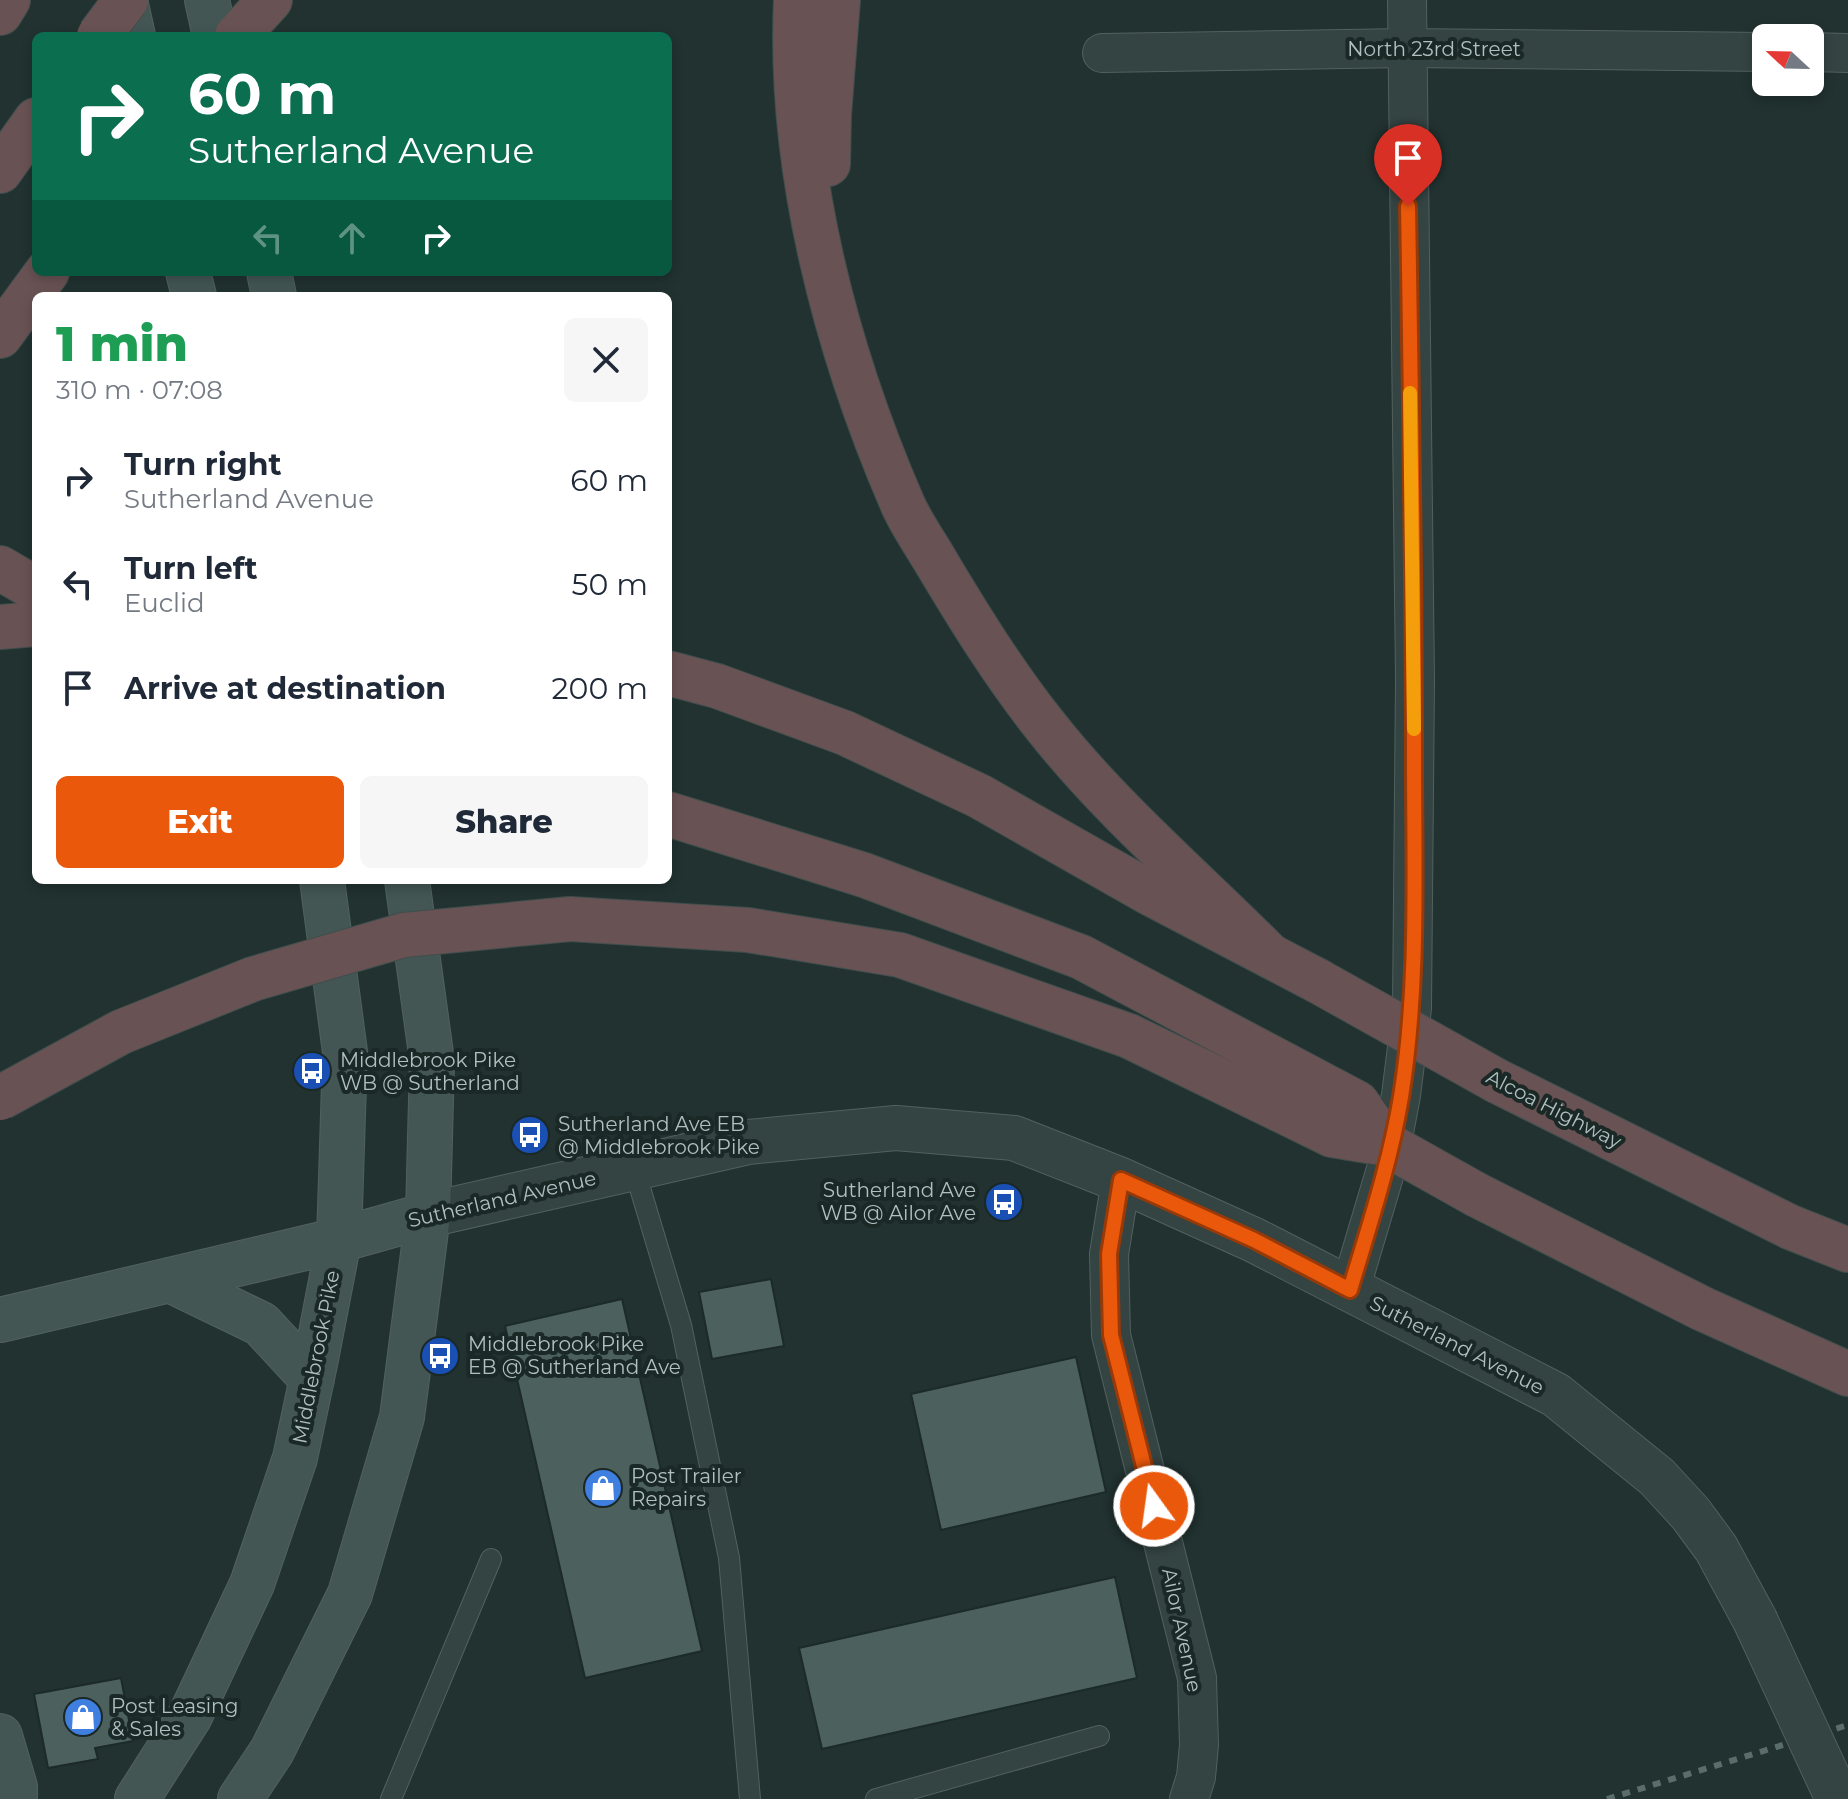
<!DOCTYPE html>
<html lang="en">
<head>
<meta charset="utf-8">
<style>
  body { margin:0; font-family:Montserrat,sans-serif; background:#f6f6f7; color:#1f2937; height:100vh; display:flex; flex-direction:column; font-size:30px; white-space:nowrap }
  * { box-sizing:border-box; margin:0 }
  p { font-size:26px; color:#747a83 }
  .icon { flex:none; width:44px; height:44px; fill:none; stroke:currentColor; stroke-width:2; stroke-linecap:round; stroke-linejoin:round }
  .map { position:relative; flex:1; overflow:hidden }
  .details { position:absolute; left:32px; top:292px; width:640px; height:592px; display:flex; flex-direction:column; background:#fff; border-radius:12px; box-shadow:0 4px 12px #0003 }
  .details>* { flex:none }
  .top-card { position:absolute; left:32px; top:32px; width:640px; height:244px; border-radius:12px; box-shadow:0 4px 12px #0003; background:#0b6e4f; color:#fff; overflow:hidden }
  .needle { width:52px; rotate:292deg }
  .tools { position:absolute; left:1752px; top:24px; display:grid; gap:16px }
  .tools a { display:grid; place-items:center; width:72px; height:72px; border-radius:12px; background:#fff; box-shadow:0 4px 12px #0003; font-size:40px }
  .pin { position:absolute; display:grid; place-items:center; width:68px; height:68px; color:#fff; margin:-82px -34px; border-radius:50% 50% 50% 0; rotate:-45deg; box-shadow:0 0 8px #0007 }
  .pin .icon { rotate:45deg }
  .me { position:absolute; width:88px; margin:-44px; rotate:346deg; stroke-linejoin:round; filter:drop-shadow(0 0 6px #0008) }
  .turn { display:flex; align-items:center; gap:28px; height:168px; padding:0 24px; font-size:36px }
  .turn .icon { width:104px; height:104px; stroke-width:2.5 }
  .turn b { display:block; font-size:56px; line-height:68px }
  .lanes { display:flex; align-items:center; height:76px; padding:0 24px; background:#0003; justify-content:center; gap:40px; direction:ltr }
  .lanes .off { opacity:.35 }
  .round { display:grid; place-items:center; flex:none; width:84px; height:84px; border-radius:12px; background:#f6f6f7 }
  .overview { display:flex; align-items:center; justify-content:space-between; height:136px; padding:0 24px }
  h1 { font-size:48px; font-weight:800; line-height:60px; color:#1e9e55 }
  .primary-button { display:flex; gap:16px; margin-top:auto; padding:16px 24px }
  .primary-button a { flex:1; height:92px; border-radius:12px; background:#ea580c; color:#fff; font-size:32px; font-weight:800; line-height:92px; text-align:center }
  .primary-button a+a { background:#f6f6f7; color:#1f2937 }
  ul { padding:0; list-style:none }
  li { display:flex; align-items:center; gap:24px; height:104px; padding:0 24px }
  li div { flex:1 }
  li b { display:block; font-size:30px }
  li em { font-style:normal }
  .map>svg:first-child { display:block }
  .building { fill:#4c615e; stroke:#1c2a28; stroke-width:2 }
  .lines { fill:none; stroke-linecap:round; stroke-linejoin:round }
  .service-casing { stroke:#526160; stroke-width:22 }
  .minor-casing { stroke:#526160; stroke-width:40 }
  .tertiary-casing { stroke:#526160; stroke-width:46 }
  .secondary-casing { stroke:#526160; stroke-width:46 }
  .motorway-casing { stroke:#3f4e4c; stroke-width:46 }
  .service { stroke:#344442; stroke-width:20 }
  .minor { stroke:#344442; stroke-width:38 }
  .tertiary { stroke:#344442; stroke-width:44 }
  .secondary { stroke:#435654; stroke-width:44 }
  .motorway { stroke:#695254; stroke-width:44 }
  .rail { stroke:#5a6d6b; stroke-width:6; stroke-dasharray:8 8; stroke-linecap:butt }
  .tertiary-bridge-casing { stroke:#526160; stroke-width:46; stroke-linecap:butt }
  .motorway-bridge-casing { stroke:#3f4e4c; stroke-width:46; stroke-linecap:butt }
  .tertiary-bridge { stroke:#344442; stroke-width:44 }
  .motorway-bridge { stroke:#695254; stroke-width:44 }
  .route-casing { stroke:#983908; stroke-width:20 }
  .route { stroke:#ea580c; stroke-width:14 }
  .slow { stroke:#f59e0b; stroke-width:14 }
  .labels { text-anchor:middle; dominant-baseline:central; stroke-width:8; stroke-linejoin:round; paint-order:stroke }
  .street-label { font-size:20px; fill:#aec0bf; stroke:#1a2826 }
  .poi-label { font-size:20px; fill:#aec0bf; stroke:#1a2826; text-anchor:start }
</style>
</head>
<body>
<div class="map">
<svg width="1848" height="1799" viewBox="0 0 1848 1799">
  <rect width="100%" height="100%" fill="#213230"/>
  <g class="building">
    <polygon points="771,1279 784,1346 712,1359 699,1292"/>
    <polygon points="622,1299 702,1651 585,1678 505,1326"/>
    <polygon points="1076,1357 1106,1492 941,1530 911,1394"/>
    <polygon points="1115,1577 1137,1678 822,1749 799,1648"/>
    <polygon points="121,1678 133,1741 95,1748 98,1759 48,1768 34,1694"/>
  </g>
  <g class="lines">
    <g class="service-casing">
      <g id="service">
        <polyline points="634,1168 681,1325 729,1558 750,1799"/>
        <polyline points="391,1799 491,1559"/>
        <polyline points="876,1799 1099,1736"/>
      </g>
    </g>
    <g class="minor-casing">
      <g id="minor">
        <polyline points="1810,52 1848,53"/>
        <polyline points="1102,53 1405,48 1766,52"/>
        <polyline points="1121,1180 1109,1254 1111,1335 1197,1678 1199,1745 1196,1777 1189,1799"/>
        <polyline points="1350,1290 1389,1159 1401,1095 1412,1008 1415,680 1407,0"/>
      </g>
    </g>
    <g class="tertiary-casing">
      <polyline id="tertiary" points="428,1215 748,1142 896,1128 1014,1138 1121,1180 1254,1240 1556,1395 1657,1477 1691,1514 1716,1548 1755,1620"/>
    </g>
    <g class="secondary-casing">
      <g id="secondary">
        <polyline points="125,0 133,36"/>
        <polyline points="207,0 215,36"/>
        <polyline points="188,272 194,296"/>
        <polyline points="269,272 274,296"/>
        <polyline points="170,1280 261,1324 312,1379"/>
        <polyline points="0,1320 339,1240 428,1215"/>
        <polyline points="0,1736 15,1787 15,1799"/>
        <polyline points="137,1799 190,1716 252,1584 295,1458 316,1359 339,1240 345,1052 322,880"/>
        <polyline points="240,1799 272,1751 350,1594 402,1417 428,1215 432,1061 407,880"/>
      </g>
    </g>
    <g class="motorway-casing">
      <g id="motorway">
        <path d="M 796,0 C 788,169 836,351 903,505 C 912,525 925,543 936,562 C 970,619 1006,677 1047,728 C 1112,810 1193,879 1267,953"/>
        <polyline points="0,13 8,0"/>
        <polyline points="237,36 270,0"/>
        <polyline points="828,164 829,115 838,0"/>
        <polyline points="0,171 36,120"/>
        <polyline points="0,336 47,272"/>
        <polyline points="0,568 36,589"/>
        <polyline points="0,627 36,624"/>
        <polyline points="668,673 717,686 845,733 979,796 1148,892 1318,981"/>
        <polyline points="668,814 864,875 1081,957 1357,1103 1386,1144"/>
        <polyline points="570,919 748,930 900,955 1129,1036 1332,1135 1386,1144"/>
        <polyline points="1497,1081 1790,1227 1848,1250"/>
        <polyline points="1477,1195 1703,1309 1848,1374"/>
      </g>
    </g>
    <use href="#service" class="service"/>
    <use href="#minor" class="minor"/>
    <use href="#tertiary" class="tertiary"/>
    <use href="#secondary" class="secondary"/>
    <use href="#motorway" class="motorway"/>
    <polyline class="rail" points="1607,1799 1848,1725"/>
    <g class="tertiary-bridge-casing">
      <polyline id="tertiary-bridge" points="1755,1620 1838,1799"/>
    </g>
    <g class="motorway-bridge-casing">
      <g id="motorway-bridge">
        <polyline points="99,36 126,0"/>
        <polyline points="1318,981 1497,1081"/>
        <polyline points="0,1098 121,1032 253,979 404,935 570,919"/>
        <polyline points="1386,1144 1477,1195"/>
      </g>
    </g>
    <use href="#tertiary-bridge" class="tertiary-bridge"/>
    <use href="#motorway-bridge" class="motorway-bridge"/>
  </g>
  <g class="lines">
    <g class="route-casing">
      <path id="route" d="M 1154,1506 L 1111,1335 L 1109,1254 L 1121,1180 L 1254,1240 L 1350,1290 C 1369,1226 1390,1163 1401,1097 C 1419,985 1414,871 1414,758 C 1414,574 1411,390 1408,206"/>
    </g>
    <use href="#route" class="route"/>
    <polyline class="slow" points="1410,393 1414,729"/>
  </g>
  <defs>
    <g id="bus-disc" transform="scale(2)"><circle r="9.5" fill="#1a4fb4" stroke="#1a2826"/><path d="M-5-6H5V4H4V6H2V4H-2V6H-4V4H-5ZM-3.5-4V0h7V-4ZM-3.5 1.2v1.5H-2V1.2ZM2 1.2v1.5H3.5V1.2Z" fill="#fff"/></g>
    <g id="shop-disc" transform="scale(2)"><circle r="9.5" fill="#3f7fe0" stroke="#1a2826"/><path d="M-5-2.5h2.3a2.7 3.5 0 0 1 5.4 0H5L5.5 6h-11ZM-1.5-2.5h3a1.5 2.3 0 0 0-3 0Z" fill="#fff"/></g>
  </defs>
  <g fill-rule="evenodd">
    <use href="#bus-disc" x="312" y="1071"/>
    <use href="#bus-disc" x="530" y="1135"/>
    <use href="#bus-disc" x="1004" y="1202"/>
    <use href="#bus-disc" x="440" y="1356"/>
    <use href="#shop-disc" x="603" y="1488"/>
    <use href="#shop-disc" x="83" y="1717"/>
  </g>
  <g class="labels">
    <g class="street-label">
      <text x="1434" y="49">North 23rd Street</text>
      <text transform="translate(1554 1109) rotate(27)">Alcoa Highway</text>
      <text transform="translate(502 1199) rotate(-13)">Sutherland Avenue</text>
      <text transform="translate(1457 1345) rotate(27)">Sutherland Avenue</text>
      <text transform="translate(316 1357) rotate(-79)">Middlebrook Pike</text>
      <text transform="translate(1182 1630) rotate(78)">Ailor Avenue</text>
    </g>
    <g class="poi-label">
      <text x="340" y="1060">Middlebrook Pike<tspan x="340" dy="23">WB @ Sutherland</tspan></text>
      <text x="558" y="1124">Sutherland Ave EB<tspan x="558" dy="23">@ Middlebrook Pike</tspan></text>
      <text x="976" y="1190" text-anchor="end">Sutherland Ave<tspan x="976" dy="23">WB @ Ailor Ave</tspan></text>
      <text x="468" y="1344">Middlebrook Pike<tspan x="468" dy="23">EB @ Sutherland Ave</tspan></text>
      <text x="631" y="1476">Post Trailer<tspan x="631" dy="23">Repairs</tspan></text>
      <text x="111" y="1706">Post Leasing<tspan x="111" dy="23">&amp; Sales</tspan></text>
    </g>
  </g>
</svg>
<div class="tools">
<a><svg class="needle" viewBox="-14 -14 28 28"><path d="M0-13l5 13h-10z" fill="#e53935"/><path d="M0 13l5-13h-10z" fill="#747a83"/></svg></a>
</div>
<div class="pin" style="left:1408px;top:206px;background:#d93025"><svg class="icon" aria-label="arrive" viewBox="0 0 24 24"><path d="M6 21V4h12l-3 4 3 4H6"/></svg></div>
<svg class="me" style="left:1154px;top:1506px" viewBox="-20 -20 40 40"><circle r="17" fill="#ea580c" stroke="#fff" stroke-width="3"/><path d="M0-11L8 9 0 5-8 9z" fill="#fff"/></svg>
<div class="top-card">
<div class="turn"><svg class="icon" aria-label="right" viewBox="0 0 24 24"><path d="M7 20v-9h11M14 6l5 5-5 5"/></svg><div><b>60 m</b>Sutherland Avenue</div></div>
<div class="lanes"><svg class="icon off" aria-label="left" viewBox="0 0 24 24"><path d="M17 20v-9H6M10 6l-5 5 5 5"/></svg><svg class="icon off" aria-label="ahead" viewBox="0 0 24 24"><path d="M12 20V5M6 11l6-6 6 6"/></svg><svg class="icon" aria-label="right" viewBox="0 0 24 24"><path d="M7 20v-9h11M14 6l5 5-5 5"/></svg></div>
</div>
<section class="details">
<div class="overview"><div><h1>1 min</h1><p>310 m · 07:08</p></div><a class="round"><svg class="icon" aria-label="close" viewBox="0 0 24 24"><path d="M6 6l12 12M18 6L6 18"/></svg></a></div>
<ul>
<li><svg class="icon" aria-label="right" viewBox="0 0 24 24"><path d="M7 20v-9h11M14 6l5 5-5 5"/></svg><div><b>Turn right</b><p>Sutherland Avenue</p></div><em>60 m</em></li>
<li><svg class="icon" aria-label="left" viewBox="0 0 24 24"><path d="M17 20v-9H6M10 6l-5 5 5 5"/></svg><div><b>Turn left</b><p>Euclid</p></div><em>50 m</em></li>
<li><svg class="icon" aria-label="arrive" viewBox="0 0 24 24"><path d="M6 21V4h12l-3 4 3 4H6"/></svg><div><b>Arrive at destination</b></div><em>200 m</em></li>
</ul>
<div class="primary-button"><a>Exit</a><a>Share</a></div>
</section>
</div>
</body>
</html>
